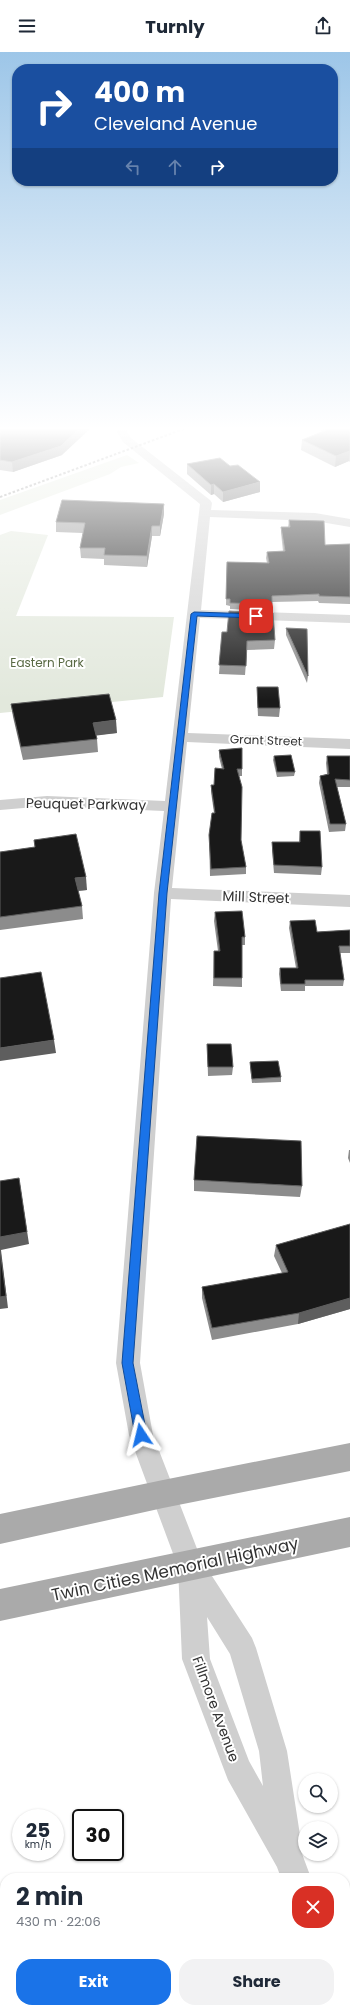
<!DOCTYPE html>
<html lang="en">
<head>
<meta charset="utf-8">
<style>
  body { margin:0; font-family:Poppins,sans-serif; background:#f2f2f3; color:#1f2937; height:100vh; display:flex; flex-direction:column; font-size:15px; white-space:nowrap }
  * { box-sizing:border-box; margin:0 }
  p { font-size:13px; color:#747a83 }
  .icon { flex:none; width:22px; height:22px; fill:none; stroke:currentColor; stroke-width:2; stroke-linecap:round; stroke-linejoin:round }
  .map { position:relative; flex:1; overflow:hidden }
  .drawer { position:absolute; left:0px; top:1821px; width:350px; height:140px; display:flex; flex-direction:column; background:#fff; border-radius:16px 16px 0 0; box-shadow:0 1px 3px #0004 }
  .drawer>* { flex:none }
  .hud { position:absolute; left:12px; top:12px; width:326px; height:122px; border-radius:16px; box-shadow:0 1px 3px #0004; background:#1a4fa0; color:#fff; overflow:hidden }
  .controls { position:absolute; left:298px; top:1721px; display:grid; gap:8px }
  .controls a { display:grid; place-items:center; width:40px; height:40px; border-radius:50%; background:#fff; box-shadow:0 1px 3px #0004; font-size:20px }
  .speed { position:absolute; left:12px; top:1757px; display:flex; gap:8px; font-size:20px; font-weight:700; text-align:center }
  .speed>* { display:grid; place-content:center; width:52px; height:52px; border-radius:50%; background:#fff; box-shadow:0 1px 3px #0004; line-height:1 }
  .speed small { font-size:10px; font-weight:400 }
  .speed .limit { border:2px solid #111; border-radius:6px; background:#fff; color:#111 }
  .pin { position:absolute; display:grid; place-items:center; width:34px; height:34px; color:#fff; margin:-17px; border-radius:8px; box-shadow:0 2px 6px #0006 }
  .me { position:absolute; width:44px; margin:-22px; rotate:350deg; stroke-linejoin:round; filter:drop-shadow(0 0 3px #0008) }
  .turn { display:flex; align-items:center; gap:14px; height:84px; padding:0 16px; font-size:18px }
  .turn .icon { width:52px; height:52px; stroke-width:2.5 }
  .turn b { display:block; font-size:28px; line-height:34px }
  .lanes { display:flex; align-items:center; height:38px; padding:0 16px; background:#0003; justify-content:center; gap:20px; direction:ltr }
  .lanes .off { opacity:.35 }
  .round { display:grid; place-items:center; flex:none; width:42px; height:42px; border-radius:16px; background:#f2f2f3 }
  .summary { display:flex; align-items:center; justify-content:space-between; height:68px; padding:0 16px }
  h1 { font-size:24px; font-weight:700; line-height:30px }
  .cta { display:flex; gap:8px; margin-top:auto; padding:8px 16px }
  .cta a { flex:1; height:46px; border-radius:16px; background:#1a73e8; color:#fff; font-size:16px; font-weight:700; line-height:46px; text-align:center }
  .cta a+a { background:#f2f2f3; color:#1f2937 }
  header { display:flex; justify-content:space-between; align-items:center; height:52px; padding:0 16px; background:#fff; font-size:18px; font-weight:700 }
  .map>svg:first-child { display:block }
  .green { fill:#e2e8dc }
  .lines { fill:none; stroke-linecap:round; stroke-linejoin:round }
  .minor { fill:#cfcfcf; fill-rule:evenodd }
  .primary { fill:#aaa; fill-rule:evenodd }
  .rail { stroke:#878787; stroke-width:2; stroke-dasharray:2.5 2; stroke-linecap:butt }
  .wall { fill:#8c8c8c }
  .shaded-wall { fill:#5e5e5e }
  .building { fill:#191919; stroke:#5e5e5e }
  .route { fill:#1a73e8; stroke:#114b97 }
  .labels { text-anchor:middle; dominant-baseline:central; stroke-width:4; stroke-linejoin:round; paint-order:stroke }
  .far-park-label { font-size:12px; fill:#586943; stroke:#fff }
  .far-street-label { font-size:12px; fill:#323232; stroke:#fff }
  .street-label { font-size:14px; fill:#323232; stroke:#fff }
  .near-street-label { font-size:17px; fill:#323232; stroke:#fff }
</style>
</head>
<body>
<header><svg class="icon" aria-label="menu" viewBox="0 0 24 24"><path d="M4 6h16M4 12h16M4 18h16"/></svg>Turnly<svg class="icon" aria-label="share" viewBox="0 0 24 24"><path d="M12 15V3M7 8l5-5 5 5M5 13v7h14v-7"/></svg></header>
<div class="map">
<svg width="350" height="1961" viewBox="0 0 350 1961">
  <rect width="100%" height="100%" fill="#fff"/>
  <g class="green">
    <polygon points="127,403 139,411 121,415 110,422 0,463 0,448"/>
    <polygon points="11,479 48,483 16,564 174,565 163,645 0,661 0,483"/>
  </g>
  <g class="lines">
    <g class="minor">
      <path d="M 118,375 L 128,375 L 127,380 L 131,386 L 210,448 L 212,451 L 211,458 L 315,461 L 350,467 L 350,475 L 315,469 L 210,465 L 201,558 L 350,563 L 350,571 L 200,566 L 188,681 L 350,687 L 350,697 L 187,690 L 172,836 L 350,843 L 350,855 L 171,847 L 140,1311 L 153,1383 L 201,1507 L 252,1586 L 256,1596 L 287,1699 L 302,1796 L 301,1799 L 311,1826 L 281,1826 L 277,1815 L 228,1728 L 182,1607 L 178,1515 L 129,1383 L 116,1311 L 154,841 L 164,759 L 47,754 L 0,758 L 0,748 L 47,744 L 165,749 L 200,452 L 123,390 L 117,380 ZM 207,1565 L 230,1602 L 259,1699 L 263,1734 L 249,1709 L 210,1607 Z"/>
      <polygon points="345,1941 350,1943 350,1961 328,1961 326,1956 345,1956"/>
    </g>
    <g class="primary">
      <polygon points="350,1391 350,1419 163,1456 0,1492 0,1462 163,1428"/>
      <polygon points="350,1465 350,1495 0,1569 0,1537"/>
    </g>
    <polyline class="rail" points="0,445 189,375"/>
  </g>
  <g class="wall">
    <polygon points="0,375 62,403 13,420 0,418"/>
    <polygon points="321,375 350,375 350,410 349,409 335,415 301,398 302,388 321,380 322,375"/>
    <polygon points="187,412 260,440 223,450 214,442 211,443 187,422"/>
    <polygon points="164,452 164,462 160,484 152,484 147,515 104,513 104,507 81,506 80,496 83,481 56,480 56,470"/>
    <polygon points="289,468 325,493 350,492 350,552 319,551 318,549 272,550 272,559 230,557 230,554 226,553 227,510 267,511 266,506 267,500 283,499 281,481 281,475 288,475"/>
    <polygon points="286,576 308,624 307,631 286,583"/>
    <polygon points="222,580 275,588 274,597 247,598 245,623 219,622"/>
    <polygon points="257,635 280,656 279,665 258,664 257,643"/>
    <polygon points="11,652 117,681 96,683 97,687 98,700 23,708 13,665"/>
    <polygon points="242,696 242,724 239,724 241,788 246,815 246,822 210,824 209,783 214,761 211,740 211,733 214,733 222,717 219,705 219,698"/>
    <polygon points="274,704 295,720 294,724 277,725 273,708"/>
    <polygon points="327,704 350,704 350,735 337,735 346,772 345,779 329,780 319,731 320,724 327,722 326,711"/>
    <polygon points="300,779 322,815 321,823 274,821 272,798 272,790 299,790"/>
    <polygon points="34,788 87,838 78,839 82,854 83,867 0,878 0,800 35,795"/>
    <polygon points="215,860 245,885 245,893 242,893 242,935 213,934 214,899 218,899 214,869"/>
    <polygon points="290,869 317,880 350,878 350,901 340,901 344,928 343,934 305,934 305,939 281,939 279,922 280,916 296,916 289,876"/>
    <polygon points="207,992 233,1015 232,1023 208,1024"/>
    <polygon points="250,1010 281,1025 281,1030 252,1031 250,1014"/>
    <polygon points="349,1098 350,1098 350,1111 348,1106"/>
    <polygon points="194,1128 302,1134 300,1145 194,1139"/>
    <polygon points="350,1172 350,1257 298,1272 212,1288 202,1246 202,1235 282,1221 274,1204 276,1193"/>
  </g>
  <g class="shaded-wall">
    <polygon points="81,375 92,375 62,403 13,420 12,410"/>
    <polygon points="350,399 349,409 335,415 336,404"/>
    <polygon points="260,430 260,440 223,450 223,440"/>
    <polygon points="214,432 214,442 211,443 211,433"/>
    <polygon points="164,452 164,462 160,484 160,474"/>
    <polygon points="152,474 152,484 147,515 147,504"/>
    <polygon points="116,668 117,681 93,684 93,671"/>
    <polygon points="86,825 87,838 76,839 75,826"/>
    <polygon points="54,988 56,1001 0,1009 0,996"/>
    <polygon points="19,1126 29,1192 1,1198 8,1256 0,1257 0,1185"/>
    <polygon points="350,1246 350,1257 298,1272 299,1261"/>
  </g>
  <g class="building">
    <polygon points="0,375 81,375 61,394 12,410 0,408"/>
    <polygon points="329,375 350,375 350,399 336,404 302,388 332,376"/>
    <polygon points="220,406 230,414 238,413 260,430 223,440 214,432 211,433 187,412"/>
    <polygon points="62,448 164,452 160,474 152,474 147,504 104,503 105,496 80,496 85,471 56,470"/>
    <polygon points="289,468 324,469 325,493 350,492 350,545 319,544 319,542 272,544 272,552 230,551 230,547 226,547 227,510 269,511 267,500 285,499 281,475 290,475"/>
    <polygon points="229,559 273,561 275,588 247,589 246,614 219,613 222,580 227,580"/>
    <polygon points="286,576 307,577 308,624"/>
    <polygon points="257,635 278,635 280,656 258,656"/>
    <polygon points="109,642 116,668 93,671 97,687 21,695 11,652"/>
    <polygon points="242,696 242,717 237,717 242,735 241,788 246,815 211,817 209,783 212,761 215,761 211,733 214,733 215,716 224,717 219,698"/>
    <polygon points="291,703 295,720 277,720 274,704"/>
    <polygon points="327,704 350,704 350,728 335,727 346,772 330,772 320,724 329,722"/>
    <polygon points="300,779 320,779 322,815 274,813 272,790 300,790"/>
    <polygon points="76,782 86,825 75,826 82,854 0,865 0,800 35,795 34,788"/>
    <polygon points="242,859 245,885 242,885 242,926 214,926 214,899 220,899 215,860"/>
    <polygon points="315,868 317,880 350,878 350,894 339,894 344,928 305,928 305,932 281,932 280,916 298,916 290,869"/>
    <polygon points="41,920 54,988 0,996 0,926"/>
    <polygon points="207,992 231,992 233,1015 208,1015"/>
    <polygon points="278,1009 281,1025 252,1027 250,1010"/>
    <polygon points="197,1084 301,1089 302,1134 194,1128"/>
    <polygon points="19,1126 27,1180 0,1185 0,1129"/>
    <polygon points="350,1172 350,1246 299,1261 212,1276 202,1235 288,1220 276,1193"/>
    <polygon points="0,1198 6,1244 0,1245"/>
  </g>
  <linearGradient id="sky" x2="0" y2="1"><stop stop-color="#9dc6e8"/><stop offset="0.58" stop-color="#fff"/><stop offset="1" stop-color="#fff" stop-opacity="0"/></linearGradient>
  <rect width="350" height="649" fill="url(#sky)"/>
  <polygon class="route" points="194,560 256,562 260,564 256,566 197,564 167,841 133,1311 147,1383 145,1387 141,1389 137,1387 135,1383 122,1311 159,841 191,562"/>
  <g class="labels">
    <g class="far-park-label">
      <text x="47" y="610">Eastern Park</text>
    </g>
    <g class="far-street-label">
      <text transform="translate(266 688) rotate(2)">Grant Street</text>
    </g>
    <g class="street-label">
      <text transform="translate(86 752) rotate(1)">Peuquet Parkway</text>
      <text transform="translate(256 845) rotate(2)">Mill Street</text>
      <text transform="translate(216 1657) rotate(70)">Fillmore Avenue</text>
    </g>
    <g class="near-street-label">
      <text transform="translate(175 1517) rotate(-12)">Twin Cities Memorial Highway</text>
    </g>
  </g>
</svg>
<div class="controls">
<a><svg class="icon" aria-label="search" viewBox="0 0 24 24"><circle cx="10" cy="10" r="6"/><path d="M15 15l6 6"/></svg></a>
<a><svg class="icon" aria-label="layers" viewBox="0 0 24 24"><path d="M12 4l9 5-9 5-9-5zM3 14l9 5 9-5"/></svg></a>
</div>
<div class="speed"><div>25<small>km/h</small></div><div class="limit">30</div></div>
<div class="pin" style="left:256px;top:564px;background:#d93025"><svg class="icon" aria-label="arrive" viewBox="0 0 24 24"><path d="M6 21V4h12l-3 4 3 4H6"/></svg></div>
<svg class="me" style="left:141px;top:1383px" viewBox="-20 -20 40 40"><path d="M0-17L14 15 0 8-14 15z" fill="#1a73e8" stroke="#fff" stroke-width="4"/></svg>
<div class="hud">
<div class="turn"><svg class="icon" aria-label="right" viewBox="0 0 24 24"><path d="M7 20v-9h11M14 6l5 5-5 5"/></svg><div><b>400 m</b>Cleveland Avenue</div></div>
<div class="lanes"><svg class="icon off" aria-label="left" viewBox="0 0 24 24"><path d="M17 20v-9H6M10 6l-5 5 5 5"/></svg><svg class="icon off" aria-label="ahead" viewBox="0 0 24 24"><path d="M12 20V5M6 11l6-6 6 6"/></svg><svg class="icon" aria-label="right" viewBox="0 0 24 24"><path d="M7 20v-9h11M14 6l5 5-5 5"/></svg></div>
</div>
<section class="drawer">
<div class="summary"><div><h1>2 min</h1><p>430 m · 22:06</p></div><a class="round" style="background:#d93025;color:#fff"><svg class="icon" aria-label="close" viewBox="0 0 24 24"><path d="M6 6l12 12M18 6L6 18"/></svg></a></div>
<div class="cta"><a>Exit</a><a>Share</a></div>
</section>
</div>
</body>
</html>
